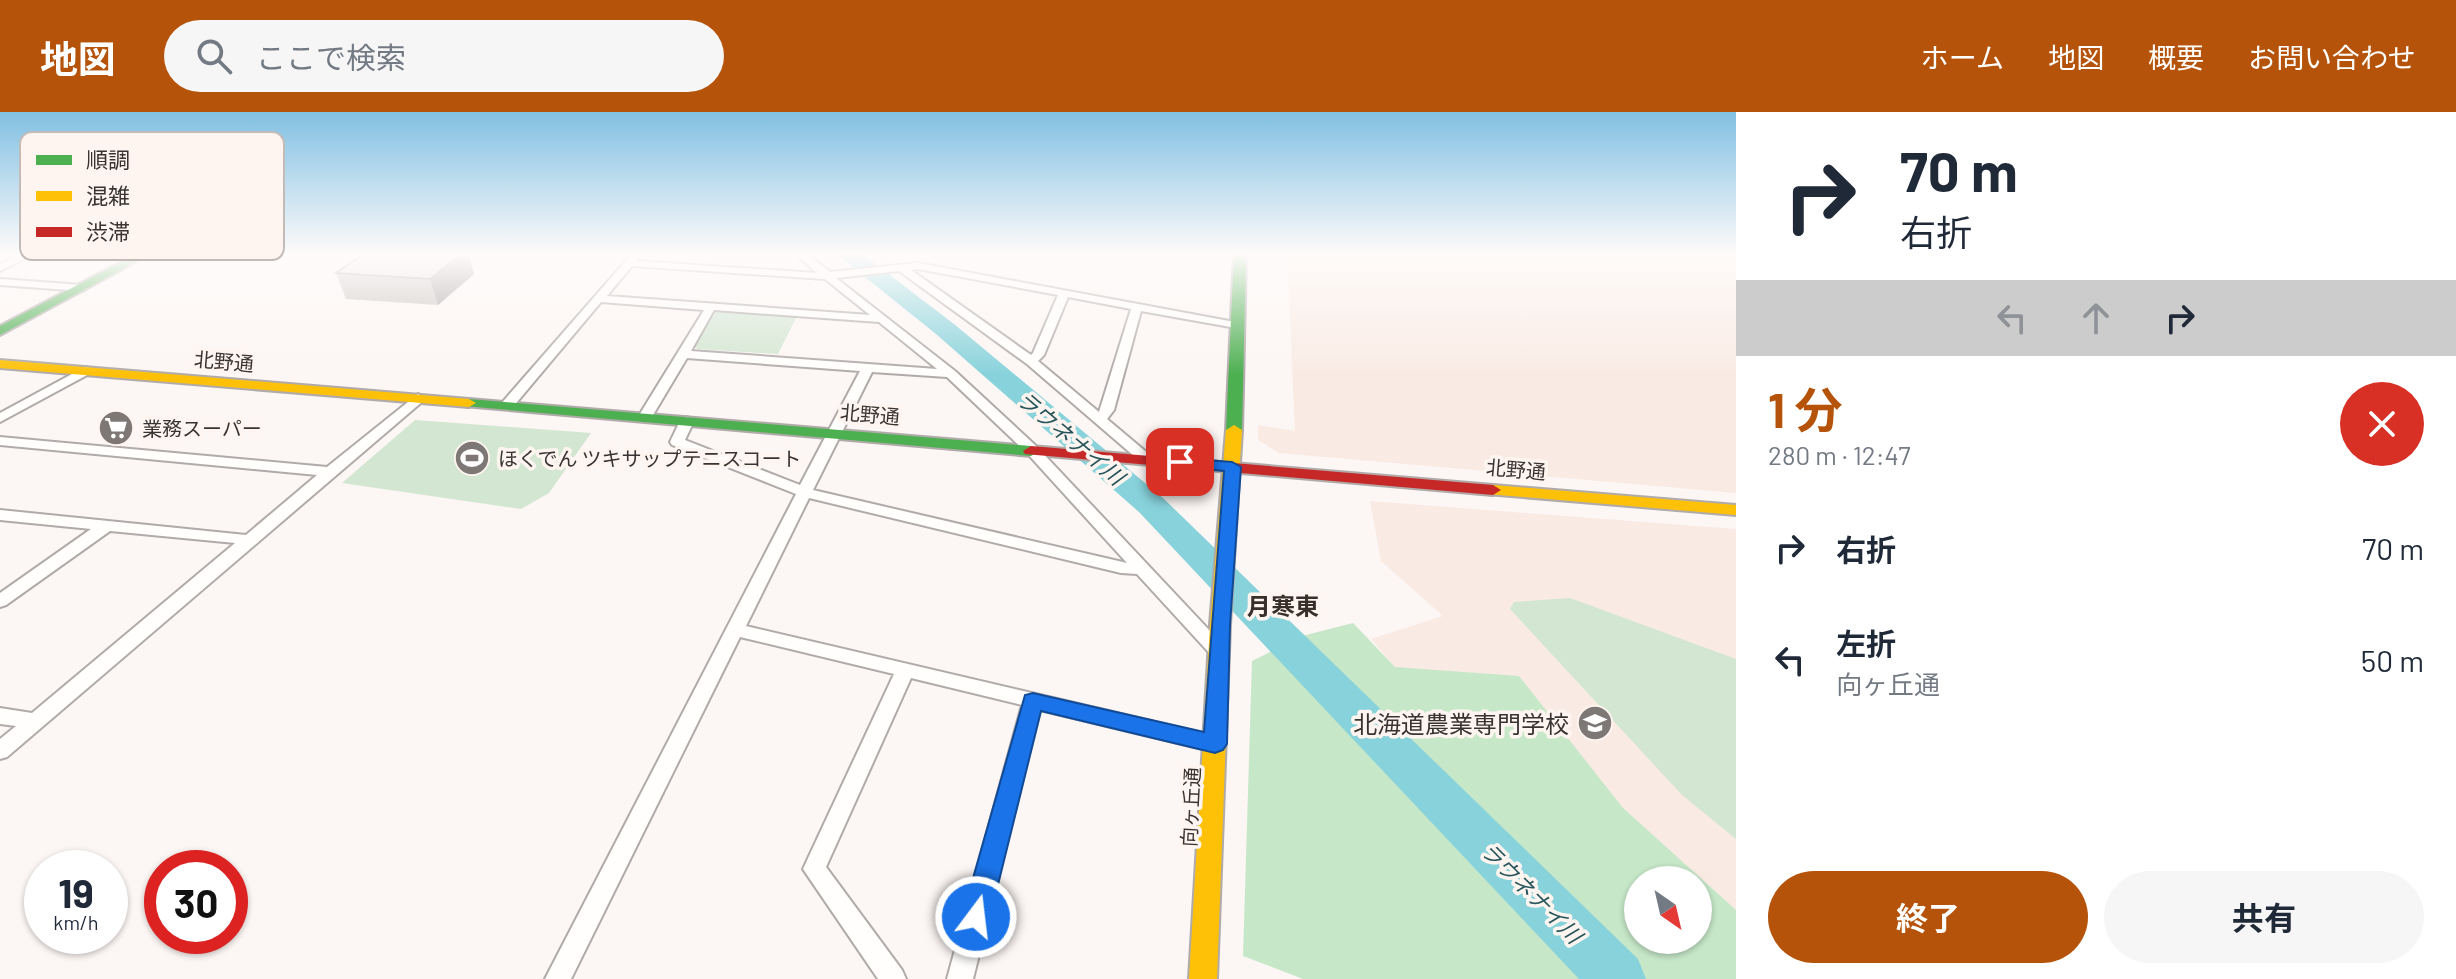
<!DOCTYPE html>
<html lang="ja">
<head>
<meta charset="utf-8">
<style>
  body { margin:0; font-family:Barlow,"Noto Sans JP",sans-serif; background:#f6f6f7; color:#1f2937; height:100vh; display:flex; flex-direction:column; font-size:30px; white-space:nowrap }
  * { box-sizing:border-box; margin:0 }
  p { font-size:26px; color:#747a83 }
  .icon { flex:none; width:44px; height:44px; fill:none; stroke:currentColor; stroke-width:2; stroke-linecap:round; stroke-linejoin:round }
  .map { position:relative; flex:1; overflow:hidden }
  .drawer { display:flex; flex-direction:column; background:#fff; width:720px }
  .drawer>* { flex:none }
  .top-card { background:#fff; color:#1f2937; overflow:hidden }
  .needle { width:52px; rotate:146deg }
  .fabs { position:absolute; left:1624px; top:754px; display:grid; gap:16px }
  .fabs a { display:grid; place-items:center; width:88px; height:88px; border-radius:50%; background:#fff; box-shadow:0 2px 6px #0004; font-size:40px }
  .speed { position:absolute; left:24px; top:738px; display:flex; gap:16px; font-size:40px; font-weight:700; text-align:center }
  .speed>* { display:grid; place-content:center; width:104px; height:104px; border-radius:50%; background:#fff; box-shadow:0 2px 6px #0004; line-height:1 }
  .speed small { font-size:20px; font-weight:400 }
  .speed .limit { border:12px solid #d22; background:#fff; color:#111 }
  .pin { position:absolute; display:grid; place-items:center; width:68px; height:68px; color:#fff; margin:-34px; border-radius:16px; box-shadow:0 4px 12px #0006 }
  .me { position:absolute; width:88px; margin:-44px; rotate:15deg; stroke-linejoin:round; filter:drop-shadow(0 0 6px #0008) }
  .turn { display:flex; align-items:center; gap:28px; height:168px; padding:0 32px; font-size:36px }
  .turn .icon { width:104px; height:104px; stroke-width:2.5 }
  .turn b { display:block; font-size:56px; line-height:68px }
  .lanes { display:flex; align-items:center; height:76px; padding:0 32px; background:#0003; justify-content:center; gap:40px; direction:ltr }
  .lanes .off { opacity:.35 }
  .round { display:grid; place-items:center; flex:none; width:84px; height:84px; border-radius:42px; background:#f6f6f7 }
  .summary { display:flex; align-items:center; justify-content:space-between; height:136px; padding:0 32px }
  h1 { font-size:48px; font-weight:700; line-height:60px; color:#b45309 }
  .button { display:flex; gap:16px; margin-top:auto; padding:16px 32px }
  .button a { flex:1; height:92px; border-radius:48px; background:#b45309; color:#fff; font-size:32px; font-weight:700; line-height:92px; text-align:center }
  .button a+a { background:#f6f6f7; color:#1f2937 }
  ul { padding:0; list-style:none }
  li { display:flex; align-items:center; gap:24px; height:112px; padding:0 32px }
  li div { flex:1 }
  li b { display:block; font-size:30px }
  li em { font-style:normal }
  header { display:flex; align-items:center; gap:48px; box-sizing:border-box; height:112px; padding:0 40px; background:#b45309; color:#fff }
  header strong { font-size:38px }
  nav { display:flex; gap:44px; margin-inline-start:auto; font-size:28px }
  .search { width:560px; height:72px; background:#f6f6f7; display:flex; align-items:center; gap:20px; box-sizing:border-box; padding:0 28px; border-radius:44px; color:#747a83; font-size:30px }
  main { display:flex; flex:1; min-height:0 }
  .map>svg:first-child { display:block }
  .built { fill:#f9ebe4 }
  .green { fill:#d2e6d1 }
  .forest { fill:#c6e7c8; fill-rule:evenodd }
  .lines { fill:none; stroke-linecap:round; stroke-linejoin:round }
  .river { fill:#88d2db; fill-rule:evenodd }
  .street-casing { stroke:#b0aba9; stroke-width:4 }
  .fast-casing { stroke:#b0aba9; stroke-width:4 }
  .slow-casing { stroke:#b0aba9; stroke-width:4 }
  .jam-casing { stroke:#b0aba9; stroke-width:4 }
  .street { fill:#fffefd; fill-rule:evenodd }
  .fast { fill:#4caf50; fill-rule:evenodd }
  .slow { fill:#ffc107; fill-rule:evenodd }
  .jam { fill:#c62828; fill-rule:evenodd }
  .wall { fill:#c3bfbd }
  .shaded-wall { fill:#9f9b9a }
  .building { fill:#e3dedc; stroke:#9f9b9a; stroke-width:2 }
  .route { fill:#1a73e8; stroke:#114b97; stroke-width:2 }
  .labels { text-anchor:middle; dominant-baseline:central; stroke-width:7; stroke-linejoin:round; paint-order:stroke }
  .street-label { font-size:20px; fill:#383431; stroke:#fff5f0 }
  .poi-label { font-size:20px; fill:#383431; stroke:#fff5f0; text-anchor:start }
  .water-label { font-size:22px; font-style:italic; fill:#26555b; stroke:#fff5f0 }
  .quarter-label { font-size:24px; font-weight:bold; fill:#382f2a; stroke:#fff5f0 }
  .near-poi-label { font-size:24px; fill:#383431; stroke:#fff5f0; text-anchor:end }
  .key { fill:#fff5f0; stroke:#c3bbb7; stroke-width:2 }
  .key-label { font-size:22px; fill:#383431 }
</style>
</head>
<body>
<header>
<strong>地図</strong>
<div class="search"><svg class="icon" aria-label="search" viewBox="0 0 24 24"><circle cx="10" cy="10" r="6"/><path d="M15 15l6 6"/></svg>ここで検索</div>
<nav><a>ホーム</a><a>地図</a><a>概要</a><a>お問い合わせ</a></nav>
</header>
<main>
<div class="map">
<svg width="1736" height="867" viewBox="0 0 1736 867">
  <rect width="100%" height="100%" fill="#fcf6f4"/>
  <g class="built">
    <polygon points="1287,141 1736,141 1736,381 1279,341 1258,328 1258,313 1295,319"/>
    <polygon points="1370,389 1736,417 1736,867 1698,828 1698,768 1638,768 1395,555 1371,527 1443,504 1381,449"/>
  </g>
  <g class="green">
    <polygon points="720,199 797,204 778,242 698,237 695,235 715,200"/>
    <polygon points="415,308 591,321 549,381 521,397 342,371"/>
    <polygon points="1570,486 1736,547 1736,727 1682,683 1510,497 1514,490"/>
  </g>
  <path class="forest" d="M 1353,511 L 1395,555 L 1519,564 L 1623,696 L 1736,798 L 1736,867 L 1303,867 L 1243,844 L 1252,549 L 1302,524 ZM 1638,768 L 1698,768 L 1698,828 L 1638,828 Z"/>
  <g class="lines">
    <polygon class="river" points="835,141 861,141 954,212 1163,386 1638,847 1646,867 1579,867 1139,400 936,222"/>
    <g class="street-casing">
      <g id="street">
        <polygon points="22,141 36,141 0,159 0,152"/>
        <path d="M 794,141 L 806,141 L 830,160 L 918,151 L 1240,211 L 1240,215 L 1236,216 L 1141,199 L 1114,298 L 1107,307 L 1151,344 L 1153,347 L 1151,350 L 1141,350 L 1027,252 L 899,159 L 836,166 L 955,259 L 1036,334 L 1225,535 L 1228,540 L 1225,545 L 1213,545 L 1137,462 L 1121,461 L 809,386 L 746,514 L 1215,624 L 1222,626 L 1225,632 L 1222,638 L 1215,640 L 1040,598 L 973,867 L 947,867 L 1022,593 L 911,566 L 826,755 L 902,858 L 906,867 L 878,867 L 803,757 L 894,562 L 740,525 L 571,867 L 545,867 L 796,382 L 672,333 L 670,330 L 680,309 L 687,305 L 694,309 L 685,328 L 800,373 L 860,259 L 687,246 L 650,308 L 640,308 L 638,305 L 704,198 L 601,190 L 512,296 L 502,296 L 500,293 L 630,144 L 638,144 L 637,149 L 817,161 ZM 632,154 L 825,167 L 870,203 L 607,184 ZM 918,157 L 1058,183 L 1033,241 L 1031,243 L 911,158 ZM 1068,185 L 1131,197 L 1099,300 L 1038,249 L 1044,243 ZM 714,198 L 879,210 L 937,257 L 691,239 ZM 872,260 L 947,265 L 1026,340 L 1127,451 L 813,378 Z"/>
        <polygon points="0,167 82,173 87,176 82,179 0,173"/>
        <polygon points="85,255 89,256 89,262 0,310 0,301"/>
        <polygon points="418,282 424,286 423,289 7,645 0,647 0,627 16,614 0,612 0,596 32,601 235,431 110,419 6,493 0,495 0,481 91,417 0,408 0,398 246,423 317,363 0,333 0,325 327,355"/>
      </g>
    </g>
    <g class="fast-casing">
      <g id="fast">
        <polygon points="138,141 152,141 0,223 0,214"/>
        <polygon points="1234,141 1246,141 1242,318 1234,323 1226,318"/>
        <polygon points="469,287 1031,334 1039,339 1031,344 464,294 464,288"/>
      </g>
    </g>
    <g class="slow-casing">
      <g id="slow">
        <polygon points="0,248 469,287 476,291 469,295 0,256"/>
        <polygon points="1234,313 1242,318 1230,513 1217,867 1189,867 1210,513 1226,318"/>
        <polygon points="1493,373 1736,393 1736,403 1487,382 1485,378"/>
      </g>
    </g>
    <g class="jam-casing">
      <polygon id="jam" points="1031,334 1493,373 1501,378 1493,383 1025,342 1023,339"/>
    </g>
    <use href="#street" class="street"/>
    <use href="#fast" class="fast"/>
    <use href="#slow" class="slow"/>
    <use href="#jam" class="jam"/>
  </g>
  <polygon class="wall" points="336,161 474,162 438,193 346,187"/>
  <polygon class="shaded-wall" points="462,141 468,141 474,162 438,193 430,167"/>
  <polygon class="building" points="365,141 462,141 430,167 336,161"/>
  <linearGradient id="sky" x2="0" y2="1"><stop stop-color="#81c0e3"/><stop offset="0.54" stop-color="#fefbfa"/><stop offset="1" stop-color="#fefbfa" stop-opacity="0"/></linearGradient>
  <rect width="1736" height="263" fill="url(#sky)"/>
  <polygon class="route" points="1180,346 1232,350 1241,355 1230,513 1227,632 1223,638 1215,641 1041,599 990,805 986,814 976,818 966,814 962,805 1025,583 1033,581 1204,620 1224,359 1174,354 1174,347"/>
  <defs>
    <g id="supermarket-disc" transform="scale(1.8)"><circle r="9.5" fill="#7d7875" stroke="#fff5f0"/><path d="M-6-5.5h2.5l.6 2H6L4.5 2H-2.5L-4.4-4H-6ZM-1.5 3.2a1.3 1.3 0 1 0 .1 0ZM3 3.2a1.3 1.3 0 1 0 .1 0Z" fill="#fff"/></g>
    <g id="stadium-disc" transform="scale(1.8)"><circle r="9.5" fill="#7d7875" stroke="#fff5f0"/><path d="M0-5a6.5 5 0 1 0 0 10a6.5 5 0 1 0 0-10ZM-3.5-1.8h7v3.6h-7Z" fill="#fff"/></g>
    <g id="university-disc" transform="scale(1.8)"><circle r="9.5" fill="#7d7875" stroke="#fff5f0"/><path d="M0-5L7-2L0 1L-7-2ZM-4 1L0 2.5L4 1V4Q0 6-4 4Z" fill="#fff"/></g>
  </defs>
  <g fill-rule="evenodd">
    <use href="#supermarket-disc" x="116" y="316"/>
    <use href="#stadium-disc" x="472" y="346"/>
    <use href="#university-disc" x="1595" y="611"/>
  </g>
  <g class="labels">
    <g class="street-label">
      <text transform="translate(224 249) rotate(5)">北野通</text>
      <text transform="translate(870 302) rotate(5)">北野通</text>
      <text transform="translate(1516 357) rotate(5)">北野通</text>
      <text transform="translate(1190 695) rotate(-87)">向ヶ丘通</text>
    </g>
    <g class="poi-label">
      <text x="142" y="316">業務スーパー</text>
      <text x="498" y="346">ほくでん ツキサップテニスコート</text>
    </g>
    <g class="water-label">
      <text transform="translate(1071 325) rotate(40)">ラウネナイ川</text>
      <text transform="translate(1532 780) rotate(45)">ラウネナイ川</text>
    </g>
    <g class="quarter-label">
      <text x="1283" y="493">月寒東</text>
    </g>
    <g class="near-poi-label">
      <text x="1569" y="611">北海道農業専門学校</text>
    </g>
  </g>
  <rect x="20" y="20" width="264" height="128" rx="12" class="key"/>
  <rect x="36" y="43" width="36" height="10" fill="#4caf50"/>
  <rect x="36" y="79" width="36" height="10" fill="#ffc107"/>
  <rect x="36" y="115" width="36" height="10" fill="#c62828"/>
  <g class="key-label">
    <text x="86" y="56">順調</text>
    <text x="86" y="92">混雑</text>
    <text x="86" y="128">渋滞</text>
  </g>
</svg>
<div class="fabs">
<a><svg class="needle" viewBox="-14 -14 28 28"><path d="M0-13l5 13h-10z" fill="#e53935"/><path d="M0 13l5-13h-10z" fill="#747a83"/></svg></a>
</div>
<div class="speed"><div>19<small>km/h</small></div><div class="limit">30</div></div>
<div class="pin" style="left:1180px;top:350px;background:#d93025"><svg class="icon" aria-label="arrive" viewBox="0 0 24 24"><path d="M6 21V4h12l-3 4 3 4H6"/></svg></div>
<svg class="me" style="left:976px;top:805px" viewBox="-20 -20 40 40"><circle r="17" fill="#1a73e8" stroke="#fff" stroke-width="3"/><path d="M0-11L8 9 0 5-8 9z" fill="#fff"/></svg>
</div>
<section class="drawer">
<div class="top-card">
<div class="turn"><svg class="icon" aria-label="right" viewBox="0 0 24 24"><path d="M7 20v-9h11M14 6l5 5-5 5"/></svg><div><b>70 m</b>右折</div></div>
<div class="lanes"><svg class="icon off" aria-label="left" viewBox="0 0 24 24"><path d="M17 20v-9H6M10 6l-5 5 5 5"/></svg><svg class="icon off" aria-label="ahead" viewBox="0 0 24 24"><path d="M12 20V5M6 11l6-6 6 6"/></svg><svg class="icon" aria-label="right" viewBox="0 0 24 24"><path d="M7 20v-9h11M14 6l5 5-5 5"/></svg></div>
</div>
<div class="summary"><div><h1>1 分</h1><p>280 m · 12:47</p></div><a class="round" style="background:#d93025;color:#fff"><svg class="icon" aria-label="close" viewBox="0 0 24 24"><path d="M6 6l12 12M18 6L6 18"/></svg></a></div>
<ul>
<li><svg class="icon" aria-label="right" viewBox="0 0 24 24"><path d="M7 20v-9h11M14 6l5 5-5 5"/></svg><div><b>右折</b></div><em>70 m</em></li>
<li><svg class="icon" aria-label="left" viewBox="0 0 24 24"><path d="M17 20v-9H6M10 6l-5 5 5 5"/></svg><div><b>左折</b><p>向ヶ丘通</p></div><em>50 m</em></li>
</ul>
<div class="button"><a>終了</a><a>共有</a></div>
</section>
</main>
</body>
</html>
